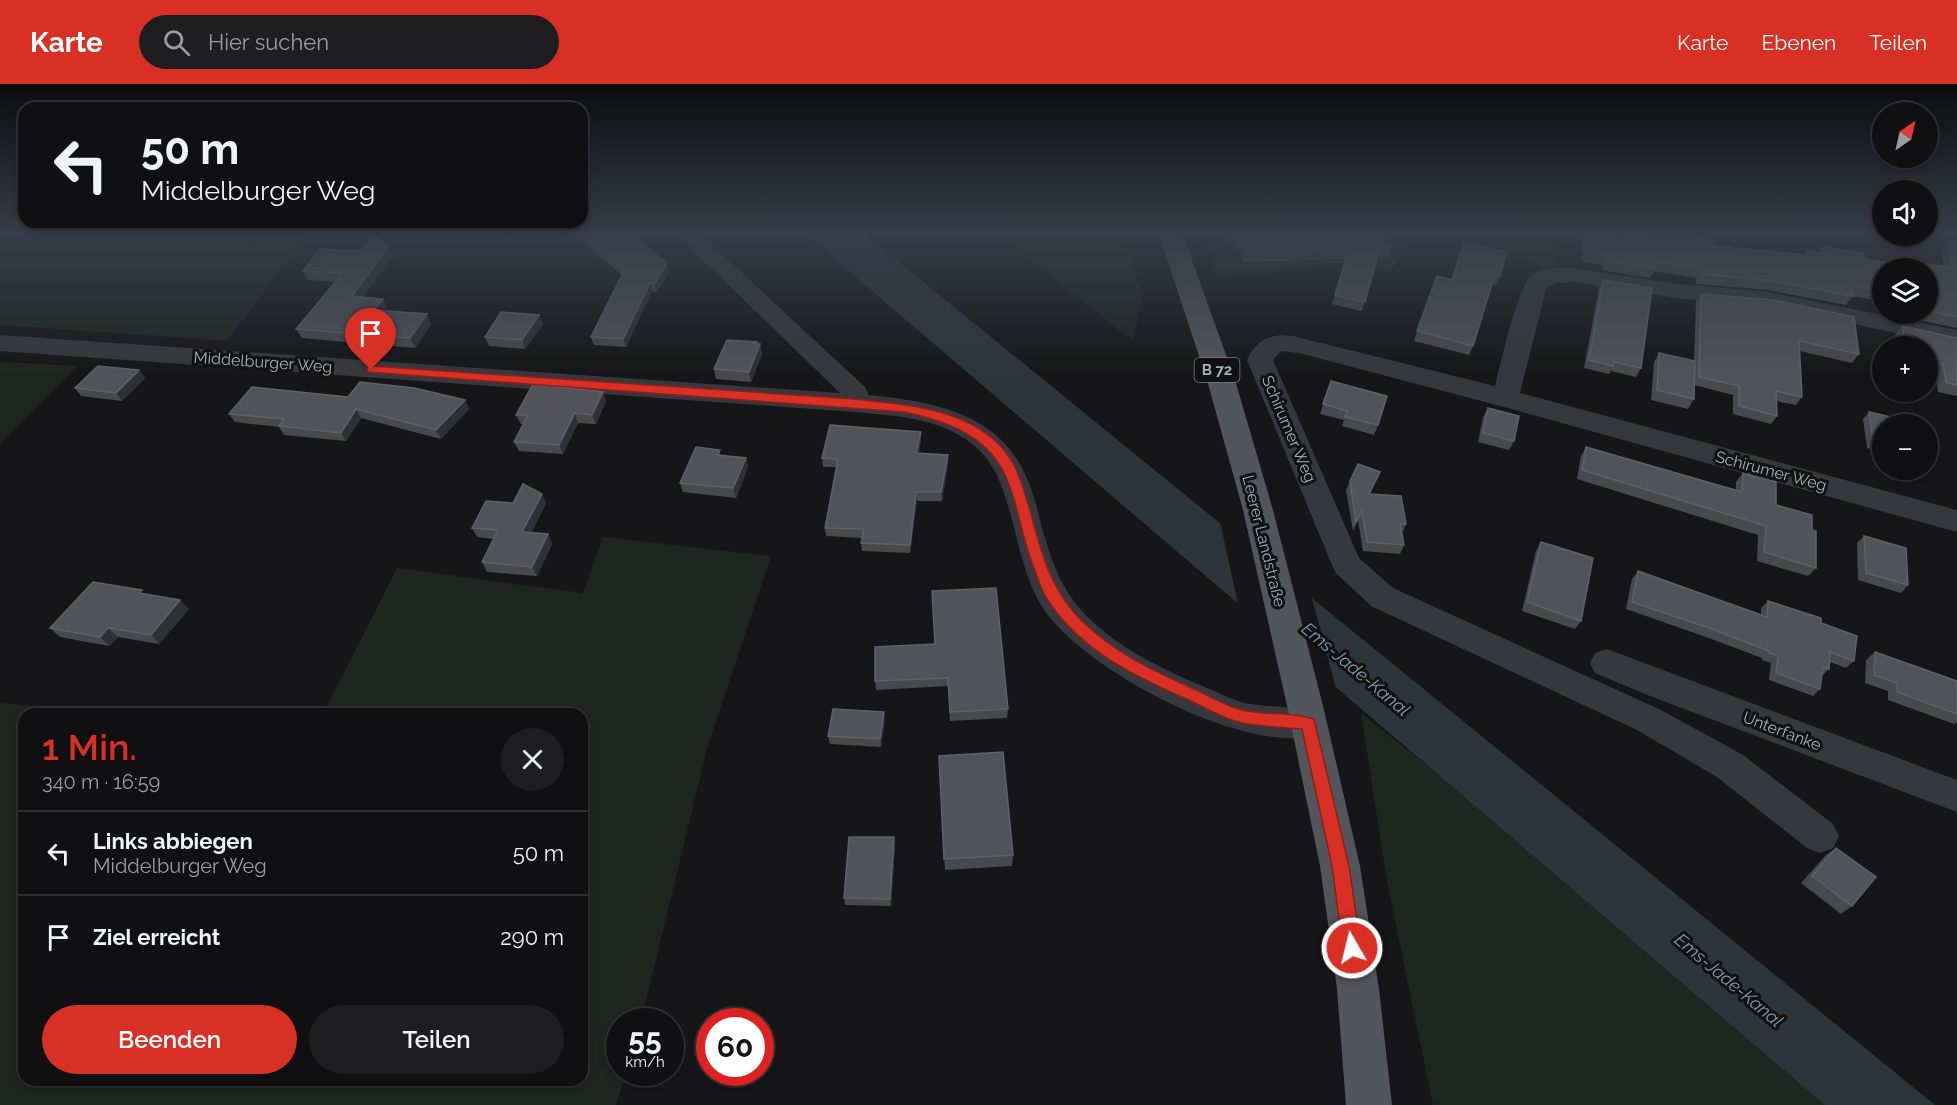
<!DOCTYPE html>
<html lang="de">
<head>
<meta charset="utf-8">
<style>
  body { margin:0; font-family:Raleway,sans-serif; background:#1e1e20; color:#f1f3f6; height:100vh; display:flex; flex-direction:column; font-size:22px; white-space:nowrap }
  * { box-sizing:border-box; margin:0 }
  p { font-size:20px; color:#9c9d9f }
  .icon { flex:none; width:33px; height:33px; fill:none; stroke:currentColor; stroke-width:2; stroke-linecap:round; stroke-linejoin:round }
  .map { position:relative; flex:1; overflow:hidden }
  .panel { position:absolute; left:18px; top:624px; width:570px; height:378px; display:flex; flex-direction:column; background:#101012; border-radius:18px; box-shadow:0 3px 9px #0003,0 0 0 2px #303032 }
  .panel>* { flex:none }
  .banner { position:absolute; left:18px; top:18px; width:570px; height:126px; border-radius:18px; box-shadow:0 3px 9px #0003,0 0 0 2px #303032; background:#101012; color:#f1f3f6; overflow:hidden }
  .needle { width:39px; rotate:34deg }
  .controls { position:absolute; left:1872px; top:18px; display:grid; gap:12px }
  .controls a { display:grid; place-items:center; width:66px; height:66px; border-radius:50%; background:#101012; box-shadow:0 3px 9px #0003,0 0 0 2px #303032; font-size:30px }
  .speed { position:absolute; left:606px; top:924px; display:flex; gap:12px; font-size:30px; font-weight:700; text-align:center }
  .speed>* { display:grid; place-content:center; width:78px; height:78px; border-radius:50%; background:#101012; box-shadow:0 3px 9px #0003,0 0 0 2px #303032; line-height:1 }
  .speed small { font-size:15px; font-weight:400 }
  .speed .limit { border:9px solid #d22; background:#fff; color:#111 }
  .pin { position:absolute; display:grid; place-items:center; width:51px; height:51px; color:#fff; margin:-62px -26px; border-radius:50% 50% 50% 0; rotate:-45deg; box-shadow:0 0 6px #0007 }
  .pin .icon { rotate:45deg }
  .me { position:absolute; width:66px; margin:-33px; rotate:352deg; stroke-linejoin:round; filter:drop-shadow(0 0 4px #0008) }
  .turn { display:flex; align-items:center; gap:21px; height:126px; padding:0 24px; font-size:27px }
  .turn .icon { width:78px; height:78px; stroke-width:2.5 }
  .turn b { display:block; font-size:42px; line-height:51px }
  .round { display:grid; place-items:center; flex:none; width:63px; height:63px; border-radius:32px; background:#1e1e20 }
  .overview { display:flex; align-items:center; justify-content:space-between; height:102px; padding:0 24px }
  h1 { font-size:36px; font-weight:600; line-height:45px; color:#d93025 }
  .cta { display:flex; gap:12px; margin-top:auto; padding:12px 24px }
  .cta a { flex:1; height:69px; border-radius:36px; background:#d93025; color:#fff; font-size:24px; font-weight:600; line-height:69px; text-align:center }
  .cta a+a { background:#1e1e20; color:#f1f3f6 }
  ul { padding:0; list-style:none }
  li { display:flex; align-items:center; gap:18px; height:84px; padding:0 24px; border-top:2px solid #303032 }
  li div { flex:1 }
  li b { display:block; font-size:22px }
  li em { font-style:normal }
  header { display:flex; align-items:center; gap:36px; box-sizing:border-box; height:84px; padding:0 30px; background:#d93025; color:#fff }
  header strong { font-size:28px }
  nav { display:flex; gap:33px; margin-inline-start:auto; font-size:21px }
  .search { width:420px; height:54px; background:#1e1e20; display:flex; align-items:center; gap:15px; box-sizing:border-box; padding:0 21px; border-radius:33px; color:#9c9d9f; font-size:22px }
  .map>svg:first-child { display:block }
  .built { fill:#222225 }
  .green { fill:#1e261f }
  .water { fill:#2c353c }
  .pier { fill:#161618 }
  .lines { fill:none; stroke-linecap:round; stroke-linejoin:round }
  .street { fill:#37383d; fill-rule:evenodd }
  .primary { fill:#53555c; fill-rule:evenodd }
  .wall { fill:#47494d }
  .shaded-wall { fill:#2f3033 }
  .building { fill:#525359; stroke:#5f6168; stroke-width:1.5 }
  .route { fill:#d93025; stroke:#8d1f18; stroke-width:1.5 }
  .labels { text-anchor:middle; dominant-baseline:central; stroke-width:6; stroke-linejoin:round; paint-order:stroke }
  .shield { fill:#111113; stroke:#7b7e86; stroke-width:1.5 }
  .shield-label { font-size:15px; font-weight:bold; fill:#a8adb8 }
  .street-label { font-size:16px; fill:#a8adb8; stroke:#111113 }
  .water-label { font-size:18px; font-style:italic; fill:#7f9bb3; stroke:#111113 }
</style>
</head>
<body>
<header>
<strong>Karte</strong>
<div class="search"><svg class="icon" aria-label="search" viewBox="0 0 24 24"><circle cx="10" cy="10" r="6"/><path d="M15 15l6 6"/></svg>Hier suchen</div>
<nav><a>Karte</a><a>Ebenen</a><a>Teilen</a></nav>
</header>
<div class="map">
<svg width="1957" height="1021" viewBox="0 0 1957 1021">
  <rect width="100%" height="100%" fill="#161618"/>
  <polygon class="built" points="1202,148 1414,148 1390,189 1335,181 1217,195"/>
  <g class="green">
    <polygon points="0,148 309,148 227,257 0,241"/>
    <polygon points="994,148 1123,148 1142,211 1133,257"/>
    <polygon points="1449,148 1556,148 1557,181 1545,184 1522,174 1445,155"/>
    <polygon points="0,278 77,282 0,359"/>
    <polygon points="603,453 771,472 708,661 641,937 620,938 620,988 626,989 616,1021 0,1021 0,619 135,630 24,630 24,996 582,996 582,630 323,630 397,484 583,509"/>
    <polygon points="1361,629 1458,706 1827,1021 1433,1021 1387,798"/>
  </g>
  <polygon class="water" points="803,148 862,148 1935,1021 1825,1021"/>
  <polygon class="pier" points="1219,433 1310,507 1337,608 1239,525"/>
  <g class="lines">
    <g class="street">
      <path d="M 674,148 L 698,148 L 865,303 L 869,311 C 927,317 993,327 1022,384 C 1032,403 1037,423 1042,444 C 1054,484 1062,509 1093,538 C 1125,568 1167,587 1207,604 C 1220,609 1232,616 1245,619 C 1270,624 1297,621 1321,630 L 1326,640 L 1321,650 C 1250,675 1082,585 1043,524 C 1013,479 1015,399 979,366 C 946,334 898,332 855,328 L 0,267 L 0,251 L 840,309 Z"/>
      <path d="M 1574,184 L 1676,200 L 1768,208 L 1957,246 L 1957,262 L 1768,222 L 1676,214 L 1574,198 L 1555,199 L 1546,205 L 1520,309 L 1957,426 L 1957,448 L 1504,323 L 1299,269 L 1281,267 L 1273,276 L 1359,474 L 1393,504 L 1661,626 L 1743,671 L 1833,740 L 1839,752 L 1833,764 L 1820,769 L 1807,764 L 1717,693 L 1637,646 L 1371,522 L 1336,489 L 1332,481 L 1247,276 C 1256,256 1271,249 1293,252 L 1495,302 C 1500,282 1518,200 1532,191 C 1543,183 1561,184 1574,184 Z"/>
      <polygon points="1607,565 1957,696 1957,728 1650,612 1595,589 1590,579 1595,569"/>
    </g>
    <polygon class="primary" points="1158,148 1182,148 1235,296 1273,426 1324,626 1360,782 1379,905 1392,1021 1346,1021 1337,905 1320,782 1288,626 1243,426 1207,296"/>
  </g>
  <g class="wall">
    <polygon points="568,148 637,148 642,159 669,188 657,208 652,207 626,263 594,261 591,253 622,191 581,157 572,159"/>
    <polygon points="1222,148 1383,148 1392,163 1389,173 1377,173 1362,227 1332,220 1346,175 1244,178 1236,158 1226,159"/>
    <polygon points="1584,148 1605,148 1625,151 1626,148 1634,148 1677,155 1680,150 1713,162 1805,171 1807,167 1820,169 1824,163 1865,175 1912,183 1916,178 1944,183 1941,165 1948,156 1957,158 1957,244 1892,231 1891,230 1928,230 1928,184 1882,184 1882,217 1852,212 1846,221 1768,206 1696,200 1696,194 1654,187 1650,194 1602,186 1603,181 1582,177 1581,154"/>
    <polygon points="1464,158 1500,192 1496,201 1492,200 1473,262 1469,271 1414,257 1437,192 1451,196"/>
    <polygon points="388,163 393,172 363,213 387,224 385,227 431,240 415,264 302,254 296,245 335,198 308,196 303,187 360,167"/>
    <polygon points="1603,196 1641,284 1636,293 1611,287 1609,290 1584,284 1599,204"/>
    <polygon points="1701,210 1859,270 1852,279 1800,267 1802,313 1796,321 1776,317 1777,332 1771,340 1733,330 1733,311 1694,301 1694,315 1688,325 1651,316 1654,278 1659,269 1694,277 1696,218"/>
    <polygon points="539,231 543,240 525,265 489,262 485,253"/>
    <polygon points="1902,242 1957,254 1957,312 1938,308 1935,289 1928,287 1928,262 1897,262 1895,251"/>
    <polygon points="757,260 760,260 762,270 751,298 716,295 714,285"/>
    <polygon points="139,286 145,294 122,317 81,312 75,304"/>
    <polygon points="1331,297 1378,341 1374,351 1342,342 1344,336 1320,330"/>
    <polygon points="603,308 606,317 596,340 578,339 563,370 519,367 514,358 524,340 521,340 516,331"/>
    <polygon points="348,313 465,316 469,325 441,355 361,334 346,357 284,351 279,343 235,338 229,330"/>
    <polygon points="1488,324 1514,357 1509,366 1478,358 1483,333"/>
    <polygon points="1869,328 1882,340 1882,368 1867,364 1863,335"/>
    <polygon points="921,356 919,369 948,380 942,417 917,417 910,469 862,467 861,459 862,454 826,452 825,444 837,383 823,383 822,374"/>
    <polygon points="1586,363 1736,406 1736,398 1743,389 1776,421 1812,446 1816,484 1808,492 1757,477 1758,451 1577,395 1581,372"/>
    <polygon points="721,371 746,374 748,383 736,414 683,408 680,399"/>
    <polygon points="1350,397 1376,397 1370,410 1406,440 1402,449 1404,461 1400,470 1363,467 1358,436 1353,447 1346,406"/>
    <polygon points="513,419 546,419 531,449 548,450 552,460 537,492 487,488 482,478 494,455 477,453 472,444"/>
    <polygon points="1864,452 1908,501 1901,509 1858,496 1857,459"/>
    <polygon points="1541,458 1581,537 1575,545 1522,527 1536,467"/>
    <polygon points="1638,487 1761,531 1761,524 1768,517 1821,539 1854,577 1846,584 1830,578 1829,585 1822,592 1820,605 1813,612 1769,596 1771,579 1762,576 1762,574 1706,553 1626,525 1632,495"/>
    <polygon points="146,510 189,525 159,560 118,553 109,562 60,553 50,544"/>
    <polygon points="935,560 1008,625 1007,634 950,637 948,602 876,606 875,597"/>
    <polygon points="1875,568 1957,597 1957,638 1954,640 1888,616 1888,607 1865,599 1866,576"/>
    <polygon points="885,636 881,663 830,660 828,652"/>
    <polygon points="939,672 1013,771 1012,782 945,786"/>
    <polygon points="895,761 891,822 845,821 844,814"/>
    <polygon points="1836,764 1852,822 1841,830 1801,799 1826,771"/>
  </g>
  <g class="shaded-wall">
    <polygon points="579,148 581,157 572,159 570,151"/>
    <polygon points="388,163 393,172 357,222 352,212"/>
    <polygon points="667,179 669,188 657,208 655,199"/>
    <polygon points="650,199 652,207 626,263 623,255"/>
    <polygon points="383,215 387,224 379,235 374,226"/>
    <polygon points="427,230 431,240 415,264 410,254"/>
    <polygon points="539,231 543,240 525,265 522,256"/>
    <polygon points="757,258 758,265 760,260 762,270 751,298 749,288"/>
    <polygon points="139,286 145,294 122,317 116,309"/>
    <polygon points="603,308 606,317 596,340 592,331"/>
    <polygon points="465,316 469,325 441,355 436,346"/>
    <polygon points="356,325 361,334 346,357 341,349"/>
    <polygon points="575,329 578,339 563,370 559,361"/>
    <polygon points="921,348 921,356 917,377 916,369"/>
    <polygon points="948,371 948,380 942,417 941,408"/>
    <polygon points="746,374 748,383 736,414 733,404"/>
    <polygon points="916,408 917,417 910,469 910,461"/>
    <polygon points="542,410 546,419 527,458 522,448"/>
    <polygon points="548,450 552,460 537,492 532,483"/>
    <polygon points="180,516 189,525 159,560 151,551"/>
    <polygon points="108,544 118,553 109,562 100,553"/>
    <polygon points="884,628 885,636 881,663 880,655"/>
    <polygon points="894,753 895,761 891,822 890,815"/>
  </g>
  <g class="building">
    <polygon points="569,148 637,148 642,159 667,179 655,199 650,199 623,255 591,253 624,187 579,148 570,151"/>
    <polygon points="1227,148 1383,148 1392,163 1380,164 1365,218 1335,211 1349,165 1246,168 1238,149 1228,149"/>
    <polygon points="1586,148 1605,148 1627,152 1627,148 1634,148 1681,156 1680,150 1712,155 1713,162 1808,171 1807,167 1826,170 1824,163 1863,169 1865,175 1918,184 1916,178 1953,184 1948,156 1957,158 1957,233 1928,227 1928,184 1882,184 1882,207 1851,201 1853,212 1774,197 1702,190 1702,185 1656,177 1655,185 1607,177 1608,172 1586,168"/>
    <polygon points="374,151 388,163 352,212 383,215 374,226 427,230 410,254 296,245 343,189 303,187 320,165 360,167"/>
    <polygon points="1464,158 1507,168 1500,192 1495,190 1473,262 1417,247 1437,192 1452,196"/>
    <polygon points="1603,196 1652,204 1641,284 1614,278 1613,282 1589,276"/>
    <polygon points="1701,210 1773,216 1854,233 1859,270 1799,257 1802,313 1776,307 1777,332 1739,322 1739,302 1699,293"/>
    <polygon points="501,228 539,231 522,256 485,253"/>
    <polygon points="1902,242 1957,254 1957,301 1946,298 1943,280 1928,276 1928,262 1906,262"/>
    <polygon points="727,256 757,258 756,260 760,260 749,288 714,285"/>
    <polygon points="1659,269 1695,277 1694,315 1657,306"/>
    <polygon points="98,282 139,286 116,309 75,304"/>
    <polygon points="1331,297 1387,312 1378,341 1345,333 1347,327 1323,320"/>
    <polygon points="360,298 414,304 465,316 436,346 356,325 341,349 279,342 284,335 229,330 252,303 348,313"/>
    <polygon points="533,300 603,308 592,331 575,329 559,361 514,358 528,331 516,331"/>
    <polygon points="1488,324 1519,332 1514,357 1483,349"/>
    <polygon points="1869,328 1921,340 1882,340 1882,360 1873,357"/>
    <polygon points="830,341 921,348 916,369 948,371 941,408 916,408 910,461 861,459 864,445 825,444 838,375 822,374"/>
    <polygon points="696,363 720,366 718,371 746,374 733,404 680,399"/>
    <polygon points="1586,363 1742,408 1743,389 1776,398 1776,421 1812,431 1812,446 1816,447 1816,484 1764,468 1766,442 1582,386"/>
    <polygon points="1358,380 1380,388 1369,410 1401,412 1406,440 1400,440 1404,461 1367,458 1362,427 1356,438 1350,397"/>
    <polygon points="523,400 542,410 522,448 548,450 532,483 482,478 498,446 472,444 486,417 513,419"/>
    <polygon points="1864,452 1906,464 1908,501 1866,489"/>
    <polygon points="1541,458 1593,474 1581,537 1527,518"/>
    <polygon points="1638,487 1767,533 1768,517 1821,534 1821,539 1857,552 1854,577 1830,568 1829,585 1823,583 1820,605 1776,589 1778,572 1769,569 1769,567 1712,545 1632,518"/>
    <polygon points="93,498 142,506 139,509 180,516 151,551 108,544 100,553 50,544"/>
    <polygon points="996,504 1008,625 950,628 948,594 875,597 875,563 935,560 932,507"/>
    <polygon points="1875,568 1957,597 1957,630 1897,608 1897,599 1874,591"/>
    <polygon points="833,625 884,628 880,655 828,652"/>
    <polygon points="1003,668 1013,771 944,775 939,672"/>
    <polygon points="849,753 894,753 890,815 844,814"/>
    <polygon points="1836,764 1876,793 1852,822 1812,792"/>
  </g>
  <linearGradient id="sky" x2="0" y2="1"><stop stop-color="#0c0c0d"/><stop offset="0.51" stop-color="#363c48"/><stop offset="1" stop-color="#363c48" stop-opacity="0"/></linearGradient>
  <rect width="1957" height="291" fill="url(#sky)"/>
  <path class="route" d="M 371,282 L 855,315 C 910,321 982,325 1013,379 C 1024,400 1029,425 1036,448 C 1045,482 1056,511 1081,536 C 1114,569 1154,587 1196,606 C 1209,612 1223,620 1238,625 C 1262,632 1290,627 1314,635 L 1349,782 L 1361,864 L 1358,870 L 1352,873 L 1346,870 L 1343,864 L 1332,782 L 1302,645 C 1281,643 1255,643 1235,637 C 1219,632 1204,623 1189,616 C 1136,593 1083,568 1049,518 C 1041,508 1038,493 1033,481 C 1022,454 1019,424 1008,398 C 991,352 947,337 904,328 L 367,288 L 367,283 Z"/>
  <g class="labels">
    <rect class="shield" x="1194.5" y="274" width="45" height="24" rx="4.5"/>
    <g class="shield-label">
      <text x="1217" y="286">B 72</text>
    </g>
    <g class="street-label">
      <text transform="translate(263 278) rotate(4)">Middelburger Weg</text>
      <text transform="translate(1289 345) rotate(67)">Schirumer Weg</text>
      <text transform="translate(1771 387) rotate(15)">Schirumer Weg</text>
      <text transform="translate(1264 457) rotate(76)">Leerer Landstraße</text>
      <text transform="translate(1782 647) rotate(21)">Unterfanke</text>
    </g>
    <g class="water-label">
      <text transform="translate(1356 585) rotate(40)">Ems-Jade-Kanal</text>
      <text transform="translate(1729 896) rotate(40)">Ems-Jade-Kanal</text>
    </g>
  </g>
</svg>
<div class="controls">
<a><svg class="needle" viewBox="-14 -14 28 28"><path d="M0-13l5 13h-10z" fill="#e53935"/><path d="M0 13l5-13h-10z" fill="#9c9d9f"/></svg></a>
<a><svg class="icon" aria-label="sound" viewBox="0 0 24 24"><path d="M4 9h4l5-4v14l-5-4H4zM17 9q2 3 0 6"/></svg></a>
<a><svg class="icon" aria-label="layers" viewBox="0 0 24 24"><path d="M12 4l9 5-9 5-9-5zM3 14l9 5 9-5"/></svg></a>
<a>+</a>
<a>−</a>
</div>
<div class="speed"><div>55<small>km/h</small></div><div class="limit">60</div></div>
<div class="pin" style="left:371px;top:286px;background:#d93025"><svg class="icon" aria-label="arrive" viewBox="0 0 24 24"><path d="M6 21V4h12l-3 4 3 4H6"/></svg></div>
<svg class="me" style="left:1352px;top:864px" viewBox="-20 -20 40 40"><circle r="17" fill="#d93025" stroke="#fff" stroke-width="3"/><path d="M0-11L8 9 0 5-8 9z" fill="#fff"/></svg>
<div class="banner">
<div class="turn"><svg class="icon" aria-label="left" viewBox="0 0 24 24"><path d="M17 20v-9H6M10 6l-5 5 5 5"/></svg><div><b>50 m</b>Middelburger Weg</div></div>
</div>
<section class="panel">
<div class="overview"><div><h1>1 Min.</h1><p>340 m · 16:59</p></div><a class="round"><svg class="icon" aria-label="close" viewBox="0 0 24 24"><path d="M6 6l12 12M18 6L6 18"/></svg></a></div>
<ul>
<li><svg class="icon" aria-label="left" viewBox="0 0 24 24"><path d="M17 20v-9H6M10 6l-5 5 5 5"/></svg><div><b>Links abbiegen</b><p>Middelburger Weg</p></div><em>50 m</em></li>
<li><svg class="icon" aria-label="arrive" viewBox="0 0 24 24"><path d="M6 21V4h12l-3 4 3 4H6"/></svg><div><b>Ziel erreicht</b></div><em>290 m</em></li>
</ul>
<div class="cta"><a>Beenden</a><a>Teilen</a></div>
</section>
</div>
</body>
</html>
